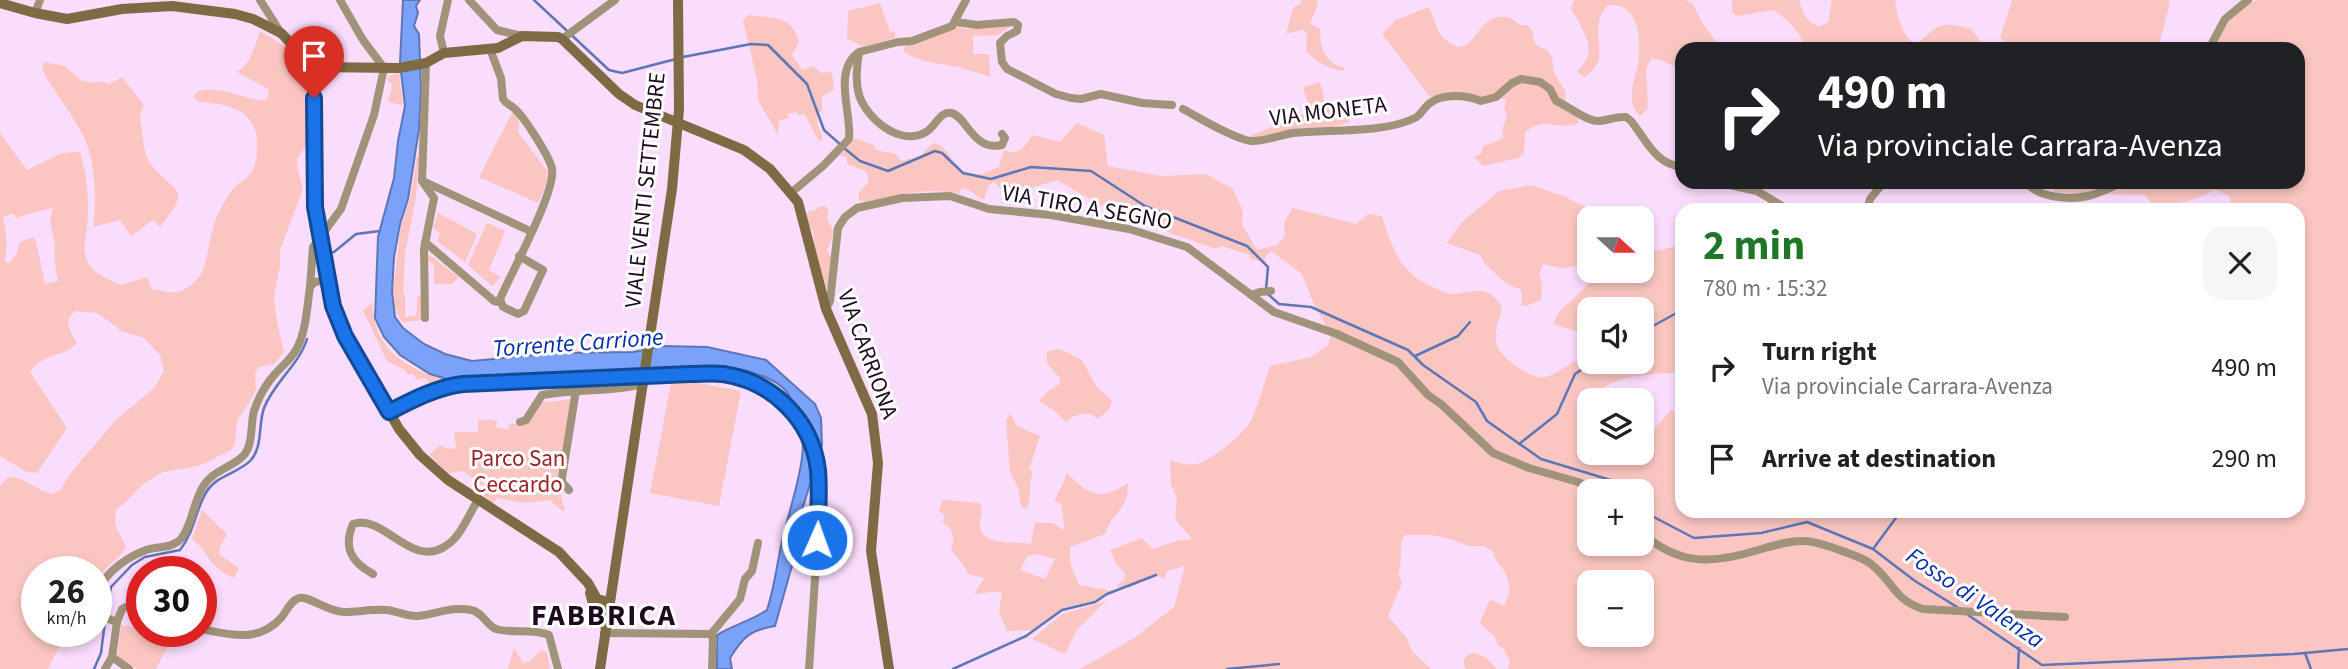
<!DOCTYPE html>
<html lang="en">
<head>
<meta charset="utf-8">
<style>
  body { margin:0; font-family:"Source Sans 3",sans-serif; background:#f6f6f6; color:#202124; height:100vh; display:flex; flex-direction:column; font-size:26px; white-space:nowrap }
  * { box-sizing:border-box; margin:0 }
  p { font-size:23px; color:#757577 }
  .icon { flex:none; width:38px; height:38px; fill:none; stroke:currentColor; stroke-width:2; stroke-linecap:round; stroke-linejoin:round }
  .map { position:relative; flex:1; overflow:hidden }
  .details { position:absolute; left:1675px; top:203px; width:630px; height:315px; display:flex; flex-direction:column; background:#fff; border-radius:21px; box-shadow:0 4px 10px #0003 }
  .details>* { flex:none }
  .guide { position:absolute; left:1675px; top:42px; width:630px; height:147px; border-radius:21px; box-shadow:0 4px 10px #0003; background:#202124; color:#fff; overflow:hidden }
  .needle { width:46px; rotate:111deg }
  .buttons { position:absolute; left:1577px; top:206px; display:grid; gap:14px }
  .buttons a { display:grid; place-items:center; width:77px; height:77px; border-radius:14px; background:#fff; box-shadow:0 4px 10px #0003; font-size:35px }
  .speed { position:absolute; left:21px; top:556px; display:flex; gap:14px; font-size:35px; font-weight:700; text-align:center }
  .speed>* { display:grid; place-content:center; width:91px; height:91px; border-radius:50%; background:#fff; box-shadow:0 4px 10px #0003; line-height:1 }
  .speed small { font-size:18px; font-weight:400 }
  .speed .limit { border:10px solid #d22; background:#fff; color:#111 }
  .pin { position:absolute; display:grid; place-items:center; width:60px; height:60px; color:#fff; margin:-72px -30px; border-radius:50% 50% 50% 0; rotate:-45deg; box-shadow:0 0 7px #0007 }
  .pin .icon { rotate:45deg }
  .me { position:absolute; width:77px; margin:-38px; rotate:2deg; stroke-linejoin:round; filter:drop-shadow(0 0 5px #0008) }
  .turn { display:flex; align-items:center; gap:24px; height:147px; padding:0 28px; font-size:32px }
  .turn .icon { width:91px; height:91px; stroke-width:2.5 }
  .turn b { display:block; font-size:49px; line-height:60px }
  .round { display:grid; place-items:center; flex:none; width:74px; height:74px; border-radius:21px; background:#f6f6f6 }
  .head { display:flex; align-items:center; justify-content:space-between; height:119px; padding:0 28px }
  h1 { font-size:42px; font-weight:700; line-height:52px; color:#1d7725 }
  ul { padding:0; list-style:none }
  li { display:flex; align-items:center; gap:21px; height:91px; padding:0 28px }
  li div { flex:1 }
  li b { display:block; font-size:26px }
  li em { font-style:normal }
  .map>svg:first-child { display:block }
  .green { fill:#fbc6c1; fill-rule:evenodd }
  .water { fill:#7aa2f8; stroke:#5e75b6; stroke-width:2 }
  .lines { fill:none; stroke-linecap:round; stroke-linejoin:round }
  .stream { stroke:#5e75b6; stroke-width:2.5 }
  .street { stroke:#a0937a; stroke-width:8 }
  .secondary { stroke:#7e6b44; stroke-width:10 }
  .street-bridge { stroke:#a0937a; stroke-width:8 }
  .route-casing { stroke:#114b97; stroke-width:18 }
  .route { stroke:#1a73e8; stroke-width:12 }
  .labels { text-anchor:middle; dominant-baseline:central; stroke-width:6; stroke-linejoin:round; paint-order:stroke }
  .street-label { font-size:23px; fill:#1c0b1d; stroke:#fff }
  .park-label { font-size:23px; fill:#9c2227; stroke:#fff }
  .water-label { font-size:24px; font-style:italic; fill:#072ea8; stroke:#fff }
  .district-label { font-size:30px; font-weight:bold; letter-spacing:2px; fill:#1c0b1d; stroke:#fff }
</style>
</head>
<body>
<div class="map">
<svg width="2348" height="669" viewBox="0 0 2348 669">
  <rect width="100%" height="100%" fill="#fadcfc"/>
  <g class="green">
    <path d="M 1300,0 L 1316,0 L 1318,5 L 1310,23 L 1320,29 C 1320,48 1326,65 1346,68 L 1343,70 C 1329,71 1316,61 1306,51 L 1307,35 L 1304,29 L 1286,34 L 1293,8 L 1301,3 Z"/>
    <path d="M 1574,0 L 1685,0 L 1693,4 L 1702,22 L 1721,49 L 1682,49 L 1682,70 L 1661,60 L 1651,59 L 1646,68 L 1648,108 L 1641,116 C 1624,103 1635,81 1638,64 C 1642,40 1639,2 1608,5 C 1584,30 1616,57 1585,77 L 1577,72 C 1580,68 1585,63 1587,58 C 1594,43 1578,22 1571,9 Z"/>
    <path d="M 1732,0 L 1799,0 C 1803,14 1806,21 1819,27 L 1828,22 L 1832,0 L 1895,0 C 1898,17 1901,34 1915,44 C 1924,40 1929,31 1938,27 C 1946,22 1963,27 1972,29 L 1981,43 L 1978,48 L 1973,49 L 1797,49 L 1804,44 C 1797,28 1787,19 1773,10 L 1737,16 L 1732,12 Z"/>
    <polygon points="2012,0 2168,0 2170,2 2158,49 2016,49 2000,38"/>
    <path d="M 2256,0 L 2348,0 L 2348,669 L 1508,669 L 1510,662 L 1504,649 L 1499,646 L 1494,636 L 1480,623 L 1489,601 L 1492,600 L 1504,606 L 1510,590 L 1506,573 L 1497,562 L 1492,551 L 1484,546 L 1468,546 L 1455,540 L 1432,535 L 1405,535 C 1397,547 1404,559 1398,573 L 1402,583 L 1388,616 L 1407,638 L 1412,651 L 1431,669 L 1080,669 L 1134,638 L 1174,607 L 1185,566 L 1167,571 L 1164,579 L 1155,574 L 1142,579 L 1130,588 L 1116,587 L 1124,580 L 1125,573 L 1117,565 L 1110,550 L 1142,538 L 1152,549 L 1176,541 L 1192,539 C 1174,517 1174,527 1177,498 L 1171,485 L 1170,460 C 1179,463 1188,466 1197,464 C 1213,459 1246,433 1252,418 C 1260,402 1264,383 1270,366 L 1311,357 L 1328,345 L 1331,335 L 1313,302 L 1302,274 L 1271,251 L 1265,258 L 1265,262 L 1250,259 L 1250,255 L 1221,246 L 1216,249 L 1116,214 L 1057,180 L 1017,192 L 1003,192 L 994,182 L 989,185 L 984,199 L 981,199 L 969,190 L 962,188 L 959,194 C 929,186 894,196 865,202 L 859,200 L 859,192 L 869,182 L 866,171 L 847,164 L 847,158 L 840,155 L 856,138 L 873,145 L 876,150 L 896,154 L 901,161 L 920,156 L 933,143 C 953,147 950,171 974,177 L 999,167 L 1004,150 C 1020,156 1024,147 1033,135 L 1060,142 L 1077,123 L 1104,135 L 1108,166 L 1162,176 L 1206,174 L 1233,189 L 1243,212 L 1242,224 L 1257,250 L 1277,245 L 1285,236 L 1284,222 L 1293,208 L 1356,224 L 1368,214 L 1382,216 C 1393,250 1399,273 1435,288 C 1439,290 1445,294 1450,294 C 1474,294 1487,281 1502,308 C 1499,320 1493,334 1497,346 C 1502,359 1533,381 1546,377 C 1561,372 1576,359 1589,352 L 1589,362 L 1642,362 L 1642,310 L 1589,310 L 1589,341 L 1584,334 L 1553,324 L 1559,312 L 1599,274 L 1598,271 L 1642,271 L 1642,240 L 1656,251 L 1682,245 L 1682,372 C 1649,375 1626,373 1597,391 L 1595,401 L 1589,401 L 1589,453 L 1642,453 L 1642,443 L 1671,410 L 1682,414 L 1682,511 L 2298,511 L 2298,210 L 2230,210 L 2230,197 L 2215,189 C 2194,202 2176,206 2151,203 L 2145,195 L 2107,194 L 2143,182 L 2298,182 L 2298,49 L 2213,49 C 2222,27 2235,11 2256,0 ZM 1589,492 L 1642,492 L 1642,544 L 1589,544 ZM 1589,583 L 1642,583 L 1642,635 L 1589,635 Z"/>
    <polygon points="880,3 890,32 895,31 895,38 863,47 847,38 848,11"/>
    <path d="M 1428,7 C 1435,17 1435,29 1443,37 C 1474,69 1474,12 1505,17 C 1512,18 1515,20 1519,25 L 1527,25 L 1532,30 L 1535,44 L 1548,51 L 1552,58 L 1554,73 L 1565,91 L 1566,106 L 1577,116 L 1579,123 C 1562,131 1541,116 1525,132 L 1524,154 L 1518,158 L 1483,166 L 1474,157 L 1482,153 L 1482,147 L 1503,138 L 1502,131 L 1507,115 L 1504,108 L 1506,101 L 1504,99 L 1431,98 L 1382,34 L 1396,20 Z"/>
    <path d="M 748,15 C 774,19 791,14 799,42 L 792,55 L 802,70 L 813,66 L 821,73 L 832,72 L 834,89 L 822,97 L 822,111 L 817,114 L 817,123 L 823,139 L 820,141 C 817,139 806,118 805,114 L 797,115 L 796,112 L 788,114 L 789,118 L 779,121 L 778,135 L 758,100 L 757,79 L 743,21 Z"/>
    <path d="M 1013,25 L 998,35 L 973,36 L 973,54 L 989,54 L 990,77 C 980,74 969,70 958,67 C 939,63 919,63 903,51 L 907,44 L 958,27 L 968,29 Z"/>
    <path d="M 260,31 L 286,47 L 308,79 L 312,117 L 310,140 L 297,159 L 297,166 L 303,189 L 280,250 L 280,266 L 274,297 L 277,322 L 284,352 L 274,364 L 259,367 L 255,373 L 256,388 L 253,396 L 237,421 L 235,443 L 231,450 L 199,466 L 163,472 L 142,485 L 126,502 L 116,509 L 115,525 L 126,546 C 119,562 105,563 96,584 L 96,572 L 37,572 L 37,632 L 60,632 L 59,647 L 48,669 L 0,669 L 0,486 L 8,477 C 26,477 36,491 53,494 L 60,490 L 73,470 L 116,420 L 154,388 L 164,371 L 160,355 L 144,338 L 122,331 L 97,313 L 75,311 C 63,321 70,332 77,343 C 63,358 42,353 30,372 L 67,428 L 37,473 L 27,472 L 0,456 L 0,133 L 27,170 L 62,153 L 80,152 C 85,167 87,185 88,201 C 91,245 65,263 121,285 L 148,277 L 151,289 C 176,293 180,297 199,277 C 206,270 211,232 215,221 C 220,209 228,193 238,184 C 242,181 247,178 250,174 C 256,167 257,157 257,148 C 259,110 230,104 199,102 L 193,97 L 198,91 C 219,86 241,97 262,101 L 267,99 L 269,92 L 268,89 L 237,72 C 252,63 254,47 260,31 ZM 53,208 L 50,222 L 55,244 L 54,259 L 58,281 L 45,284 L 36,241 L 33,237 L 20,242 L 16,255 L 9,263 L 5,261 L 7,241 L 3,217 L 13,213 L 16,218 C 28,213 40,212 53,208 Z"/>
    <path d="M 44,62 L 65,66 L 80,80 L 94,83 L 101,81 L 110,84 L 122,77 L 144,105 C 139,114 140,122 142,132 C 144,142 144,155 150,163 C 173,194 195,185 160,227 L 153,220 L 131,236 L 120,220 L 93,227 C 97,202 95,160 84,137 C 73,116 58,96 46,77 L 42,69 Z"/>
    <polygon points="399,73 403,105 388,102 392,85 387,79 389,76"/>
    <polygon points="1320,82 1326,105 1347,100 1350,122 1329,128 1294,130 1252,138 1252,135 1310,111 1303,87"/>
    <polygon points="513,111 519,119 518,132 548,172 546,184 538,203 479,177"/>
    <polygon points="417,156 419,156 416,197 405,253 403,295 405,295 405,317 416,316 418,296 421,296 423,320 402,322 394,307 393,292 401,225 410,199"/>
    <polygon points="2046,182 2114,182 2082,194 2055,192 2052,187"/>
    <polygon points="1531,185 1563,196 1610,219 1589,219 1589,264 1561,268 1543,264 1539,274 1542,284 1541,300 1526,306 1521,305 1522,294 1520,289 1508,285 1485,264 1480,255 1447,243 1462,222 1499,191"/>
    <polygon points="820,206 825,206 829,210 827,219 834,231 827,251 831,256 830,280 826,289 815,250 813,231 805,219 809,211 816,210"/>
    <polygon points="438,213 477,234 465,262 437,241 440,233 433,228"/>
    <polygon points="487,223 505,231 489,270 501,277 492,286 468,265"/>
    <polygon points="429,255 459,277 452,284 434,284 434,265 427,259"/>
    <path d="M 372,303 C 375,350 404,368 446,380 L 432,385 L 425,378 L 418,380 L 412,374 L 408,375 L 405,370 L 387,361 L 363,311 Z"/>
    <path d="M 1059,349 L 1082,360 L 1096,386 L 1112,401 L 1108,411 L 1097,419 L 1092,414 C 1082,413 1073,415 1066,422 L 1056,412 L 1039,401 L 1048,391 L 1060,384 L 1059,377 L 1047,363 L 1047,351 Z"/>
    <polygon points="672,378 741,391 719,506 650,493"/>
    <path d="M 573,399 C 568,429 552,482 565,509 L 562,511 L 550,500 L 525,503 L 497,498 L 492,504 L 485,500 L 483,486 L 463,471 L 449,473 L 429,455 L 440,445 L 449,449 L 456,448 L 454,432 L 478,432 L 478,419 L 497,421 L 496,428 L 508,429 L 509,424 L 522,424 L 538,403 Z"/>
    <path d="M 1010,413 L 1017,426 L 1040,436 L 1029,469 L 1033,471 C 1028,483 1032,497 1027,508 L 1024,509 L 1021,505 L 1018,488 L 1010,471 L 1006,421 Z"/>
    <path d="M 1066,473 C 1090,494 1098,503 1128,483 C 1129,509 1113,511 1105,534 L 1070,547 L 1070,563 L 1079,585 L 1113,591 L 1097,600 L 1064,608 L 1035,630 L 1007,631 L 999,612 L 1002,591 L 974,594 L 984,578 L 968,574 C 965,563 955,558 951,548 C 956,537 953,529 943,523 L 945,516 L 939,511 L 943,500 L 980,503 C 983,512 980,516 980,525 C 980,547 1017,541 1031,544 L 1035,523 L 1054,523 L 1065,531 L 1061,504 L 1054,501 L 1065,479 ZM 1034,554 L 1055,559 L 1045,579 L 1020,570 L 1027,557 Z"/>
    <path d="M 202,510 L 227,534 L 219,548 L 220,555 L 239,568 L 234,578 C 207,567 212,555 192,539 Z"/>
    <polygon points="1106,601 1077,630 1065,654 1032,639 1061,615"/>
    <polygon points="121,625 142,629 142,632 174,634 156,669 137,669 117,657"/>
    <polygon points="514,648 523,663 530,661 541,650 547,653 550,669 508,669"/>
    <path d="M 1476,653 L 1486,658 L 1497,669 L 1466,669 C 1461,660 1466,652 1476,653 Z"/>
  </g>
  <path class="water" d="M 403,0 L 420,0 L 416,6 L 418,13 L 414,26 L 419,34 L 421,89 L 419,129 L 408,199 L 400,224 L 394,257 L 392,292 L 395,317 L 403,328 L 424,344 L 445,354 L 472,361 L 557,353 L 633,352 L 663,346 L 707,347 L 766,360 L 815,404 L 821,418 L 822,445 L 803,507 L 800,537 L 775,626 C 750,630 743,637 730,658 L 732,669 L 717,669 L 717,635 C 733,625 751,621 767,610 C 775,586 777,562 783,537 C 788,515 807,458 802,438 C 801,432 797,428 796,423 C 794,414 795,404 790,397 C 779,375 735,367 713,366 L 447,379 L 430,374 L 400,355 L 384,337 L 375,318 L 378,237 L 394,178 L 398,141 L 405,106 L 400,63 Z"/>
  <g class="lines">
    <g class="stream">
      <polyline points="534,0 609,70 622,73 676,59"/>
      <polyline points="683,57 751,44 768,45 807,84 824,130 841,145"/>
      <polyline points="844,148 860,161 888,171 935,151 942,153 963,173 991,179 1031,167 1091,171 1145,206 1247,246 1268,267 1266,290"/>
      <polyline points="327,253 334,252 356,234 380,231"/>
      <polyline points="1268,294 1279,304 1311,307 1408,350 1423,365 1476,402 1487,421 1541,459 1617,482 1626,492"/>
      <polyline points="1642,332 1682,310"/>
      <polyline points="1415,356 1458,336 1470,322"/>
      <polyline points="1519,444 1557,414 1575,374 1593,362"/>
      <polyline points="1642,508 1648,514 1694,538 1761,533 1807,522 1873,549 1915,581 1957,607"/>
      <polyline points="1873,549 1901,511"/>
      <path d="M 107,609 L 111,587 L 132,565 L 145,557 L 180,550 C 195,531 195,510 207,491 C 217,475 239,473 251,460 C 263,446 258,425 264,408 C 274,382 299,365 307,339"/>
      <polyline points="1968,615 2042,665 2294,654 2348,649"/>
      <polyline points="2305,653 2311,669"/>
      <polyline points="94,669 101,653 105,621"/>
      <polyline points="953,669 1026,636 1062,610 1095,602 1107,594 1156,575"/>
      <polyline points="1227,669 1279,664"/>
      <polyline points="2018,669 2019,648"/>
    </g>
    <g class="street">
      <polyline points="260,0 281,33"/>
      <polyline points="469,0 497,30 522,36"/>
      <path d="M 966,0 L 952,26 L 912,41 L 898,42 L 859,52 C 857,66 855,81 859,95 C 867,119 900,147 926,132 C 935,127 940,111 951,113 C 966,115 973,152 1002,145 L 1005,138 L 1002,134"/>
      <polyline points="35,13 40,0"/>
      <polyline points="956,22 977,25 1014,22 1018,25 1017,31 1007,36 1000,43 1002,62 1007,69 1056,94 1071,98 1081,99 1101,94 1142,103 1172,105"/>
      <polyline points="562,39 615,0"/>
      <path d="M 490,49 L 501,78 L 503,99 C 506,104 511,105 515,109 C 524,117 550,157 552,169 C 556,192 511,273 500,299 L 503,307 L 518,314 L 524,311 L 543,270 L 519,256"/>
      <polyline points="2209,49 2225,19 2248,0"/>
      <polyline points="444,53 440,36 448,0"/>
      <path d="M 1183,109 C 1198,117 1234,139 1251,141 C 1263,142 1280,135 1293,133 C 1329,129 1382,134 1415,118 C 1421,115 1424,107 1430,103 C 1443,93 1467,95 1481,101 L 1496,97 L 1512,83 L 1521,79 L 1540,82 L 1550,89 L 1556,101 C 1569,106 1585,121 1598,121 C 1607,121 1616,116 1626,117 L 1631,121 C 1647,141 1655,164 1682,167"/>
      <polyline points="425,182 530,231"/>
      <polyline points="1715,182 1757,191 1789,210"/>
      <path d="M 2027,182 C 2036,198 2071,200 2088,196 C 2101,193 2113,186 2125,182"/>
      <path d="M 792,192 L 823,166 L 849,139 C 852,113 832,71 859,52"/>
      <polyline points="1873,210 1869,203 1870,199 1884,182"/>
      <polyline points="425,242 494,301 499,302"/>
      <polyline points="310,287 313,247 341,209 374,115 384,68 363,40 340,0"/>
      <polyline points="1251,295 1260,292 1271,291"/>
      <polyline points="826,309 830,301 838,228 845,217 857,208 902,198 950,196 989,209 1051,215 1129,229 1187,247 1274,312 1337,334 1398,362 1428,395 1441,404 1493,453 1529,468 1578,482 1600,492"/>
      <polyline points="425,318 424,249 434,198 422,181 426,63"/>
      <polyline points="389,412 449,386 609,378"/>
      <path d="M 520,422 L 526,420 L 542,395 C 577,389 610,392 644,384"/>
      <polyline points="569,490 562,482 562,478 576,390"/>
      <path d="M 1642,533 C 1679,566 1713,564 1758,550 C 1772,546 1790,540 1805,541 C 1816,541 1863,557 1871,564 C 1892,580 1894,600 1923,609 L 2065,617"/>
      <path d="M 373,574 C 351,562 343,547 353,524 C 384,513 412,571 447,545 C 461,536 469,514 478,500"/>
      <path d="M 142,616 L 128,606 L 122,609 L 117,622 C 110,620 98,615 97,607 C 92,580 125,558 146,550 C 158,546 171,549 181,539 C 193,524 193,501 204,485 C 213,471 230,468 242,457 C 254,446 250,425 254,411 C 258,399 266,384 275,374 C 282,366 291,359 296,350 C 306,333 307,307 310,287 L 315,282 L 327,280"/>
      <path d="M 201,629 C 231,635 258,643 281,618 C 287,611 290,601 299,598 C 307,595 329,612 344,612 C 358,612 372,609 387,610 C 397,611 408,617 418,616 C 436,614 453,606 471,610 C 483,612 486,625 496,629 C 513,634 532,628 549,635 L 558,669"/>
      <polyline points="604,633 711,634 713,639 712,669"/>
      <polyline points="711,634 740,599 745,579 752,571 758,543"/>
      <polyline points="112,657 129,669"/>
      <polyline points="105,669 112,657 117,622"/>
      <polyline points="809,669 816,564"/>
    </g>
    <g class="secondary">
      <polyline points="0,3 35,13 67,19 122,9 172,6 235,14 253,19 281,33 304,57 311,67 314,79 315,207 333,306 346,336 399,429 420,455 448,480 559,552 588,583 597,599 609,602"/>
      <polyline points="311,67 399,68 426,63 444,53 498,48 522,36 558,37 562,39 619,94 635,105 744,150 770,169 798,202 826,309 872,414 878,463 871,551 889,669"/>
      <polyline points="590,593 596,615 605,626"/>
      <polyline points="600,669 672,189 679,109 678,0"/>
    </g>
    <path class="street-bridge" d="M 609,378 C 645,376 685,370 721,374 C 771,379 811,419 817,468 C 822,499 817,533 816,564"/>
  </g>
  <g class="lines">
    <g class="route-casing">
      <path id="route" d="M 314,98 L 315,207 L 333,306 L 345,336 L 389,412 C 412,400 437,387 463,384 L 690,374 C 701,374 712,373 723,374 C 772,381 812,420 818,470 C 820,493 818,517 817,540"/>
    </g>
    <use href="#route" class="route"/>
  </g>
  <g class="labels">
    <g class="street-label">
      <text transform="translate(1328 111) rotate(-7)">VIA MONETA</text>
      <text transform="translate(645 190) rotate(-84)">VIALE VENTI SETTEMBRE</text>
      <text transform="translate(1087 207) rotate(10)">VIA TIRO A SEGNO</text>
      <text transform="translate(868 354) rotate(70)">VIA CARRIONA</text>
    </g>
    <g class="park-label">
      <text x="518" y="458">Parco San<tspan x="518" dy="26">Ceccardo</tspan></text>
    </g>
    <g class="water-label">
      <text transform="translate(578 343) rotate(-4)">Torrente Carrione</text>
      <text transform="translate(1975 598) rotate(34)">Fosso di Valenza</text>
    </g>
    <g class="district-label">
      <text x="604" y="615">FABBRICA</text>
    </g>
  </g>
</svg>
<div class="buttons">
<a><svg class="needle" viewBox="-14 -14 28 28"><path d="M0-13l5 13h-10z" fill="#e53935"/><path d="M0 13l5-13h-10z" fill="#757577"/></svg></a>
<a><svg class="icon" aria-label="sound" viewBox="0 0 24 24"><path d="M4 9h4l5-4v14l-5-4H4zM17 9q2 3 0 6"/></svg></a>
<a><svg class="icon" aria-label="layers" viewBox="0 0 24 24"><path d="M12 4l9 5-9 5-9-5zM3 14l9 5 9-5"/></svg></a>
<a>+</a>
<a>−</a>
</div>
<div class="speed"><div>26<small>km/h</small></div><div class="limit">30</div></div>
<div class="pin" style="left:314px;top:98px;background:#d93025"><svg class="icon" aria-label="arrive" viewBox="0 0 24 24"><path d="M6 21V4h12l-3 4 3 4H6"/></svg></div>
<svg class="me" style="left:817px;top:540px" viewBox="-20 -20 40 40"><circle r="17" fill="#1a73e8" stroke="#fff" stroke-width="3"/><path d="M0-11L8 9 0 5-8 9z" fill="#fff"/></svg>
<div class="guide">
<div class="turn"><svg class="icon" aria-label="right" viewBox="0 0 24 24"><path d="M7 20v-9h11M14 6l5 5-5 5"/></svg><div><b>490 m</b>Via provinciale Carrara-Avenza</div></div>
</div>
<section class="details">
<div class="head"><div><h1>2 min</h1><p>780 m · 15:32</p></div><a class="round"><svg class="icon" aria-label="close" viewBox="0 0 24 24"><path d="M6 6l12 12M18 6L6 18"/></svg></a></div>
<ul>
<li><svg class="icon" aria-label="right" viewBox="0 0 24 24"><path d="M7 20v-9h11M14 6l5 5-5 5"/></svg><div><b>Turn right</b><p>Via provinciale Carrara-Avenza</p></div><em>490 m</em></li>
<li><svg class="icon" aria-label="arrive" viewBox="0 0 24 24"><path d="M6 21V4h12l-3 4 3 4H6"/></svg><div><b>Arrive at destination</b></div><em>290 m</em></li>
</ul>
</section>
</div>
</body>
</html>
